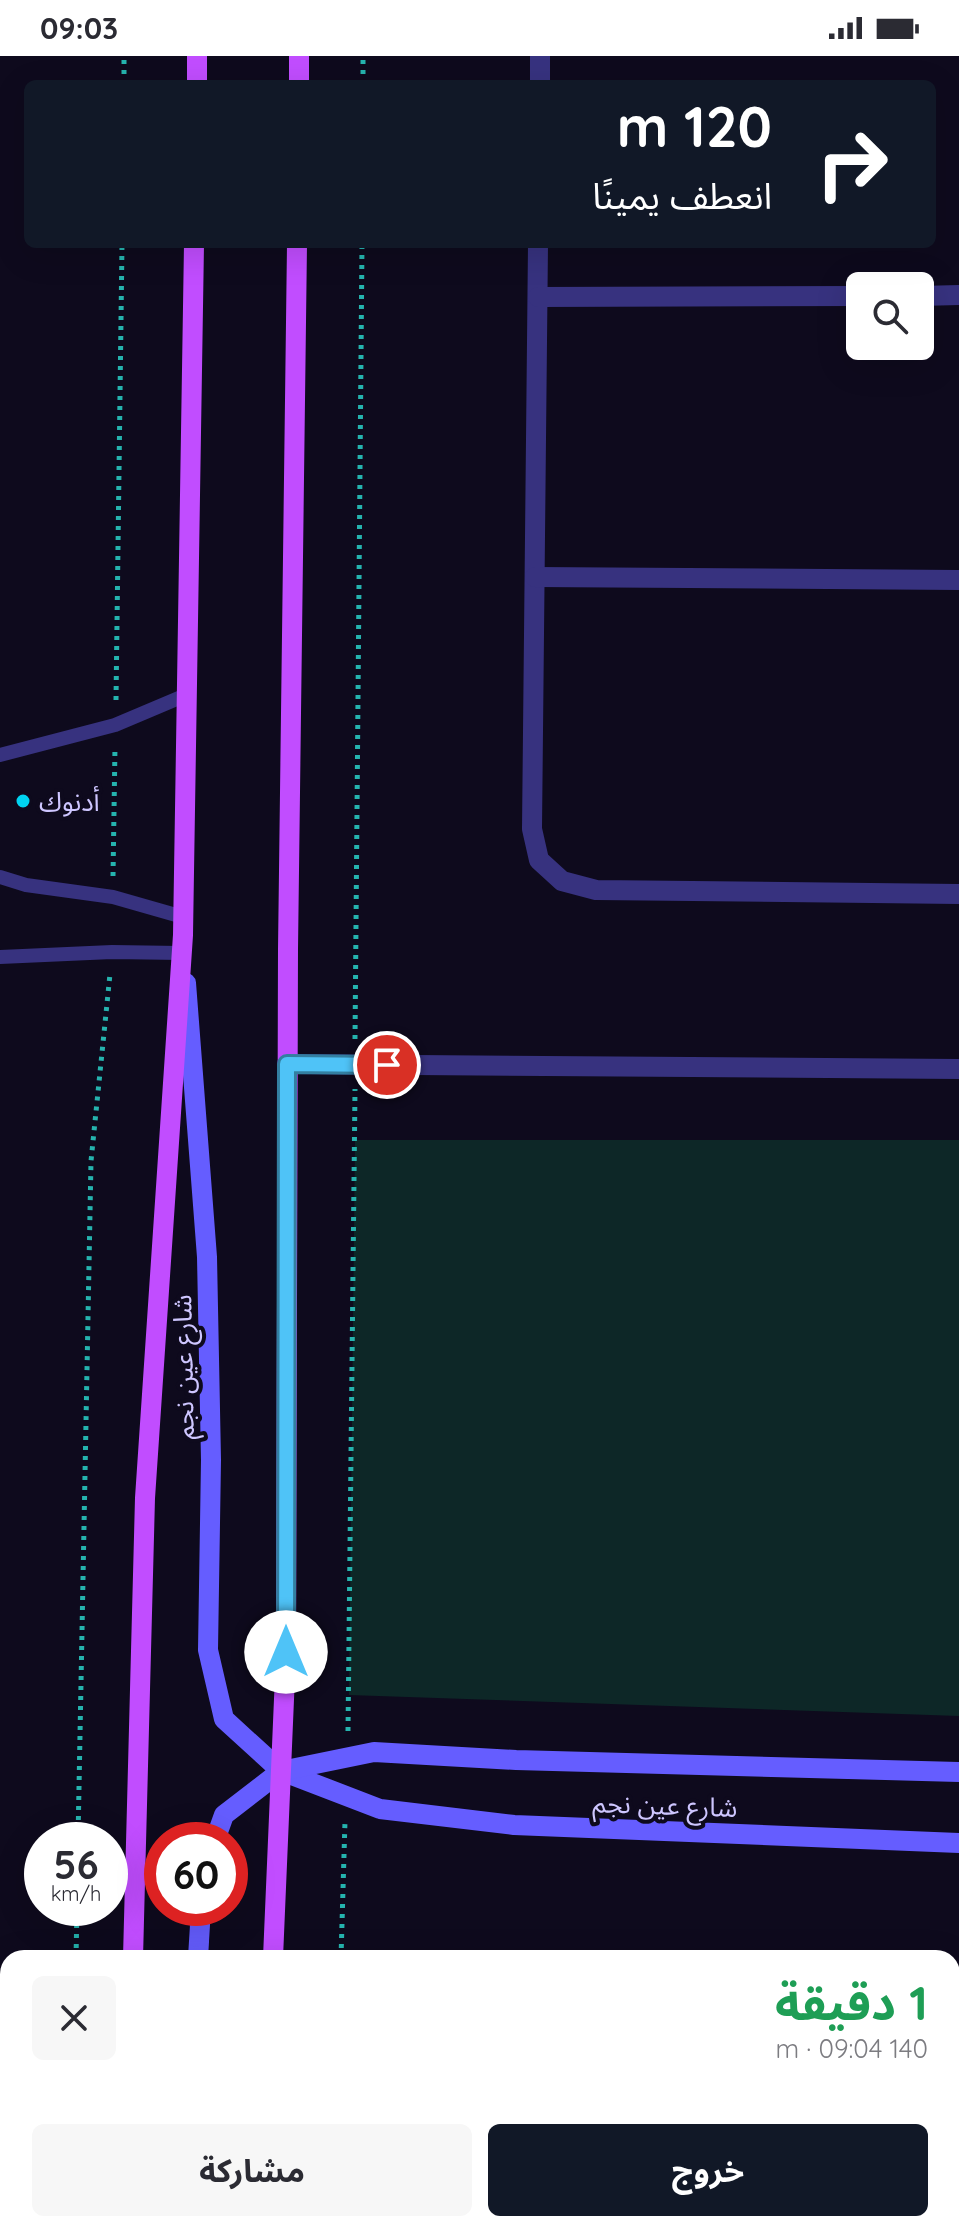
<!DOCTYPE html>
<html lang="ar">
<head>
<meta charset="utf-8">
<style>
  body { margin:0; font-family:Quicksand,"Noto Sans Arabic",sans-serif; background:#f7f7f7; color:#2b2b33; direction:rtl; height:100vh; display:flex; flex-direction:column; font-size:30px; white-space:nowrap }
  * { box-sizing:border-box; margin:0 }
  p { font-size:26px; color:#7c7c81 }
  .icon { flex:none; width:44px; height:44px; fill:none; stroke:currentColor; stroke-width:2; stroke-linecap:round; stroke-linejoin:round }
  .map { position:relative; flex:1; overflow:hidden; direction:ltr }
  .panel { position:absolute; left:0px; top:1894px; width:960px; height:282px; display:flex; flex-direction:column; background:#fff; border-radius:24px 24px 0 0; box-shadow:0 8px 32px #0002; direction:rtl }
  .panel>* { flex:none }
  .hud { position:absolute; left:24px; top:24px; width:912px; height:168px; border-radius:12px; box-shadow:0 8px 32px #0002; direction:rtl; background:#111827; color:#fff; overflow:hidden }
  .controls { position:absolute; left:846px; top:216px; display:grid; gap:16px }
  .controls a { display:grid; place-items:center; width:88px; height:88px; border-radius:12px; background:#fff; box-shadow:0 8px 32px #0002; font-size:40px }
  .speed { position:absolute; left:24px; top:1766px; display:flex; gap:16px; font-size:40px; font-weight:700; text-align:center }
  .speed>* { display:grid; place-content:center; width:104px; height:104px; border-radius:50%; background:#fff; box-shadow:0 8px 32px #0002; line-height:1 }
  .speed small { font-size:20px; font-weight:400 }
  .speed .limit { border:12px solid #d22; background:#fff; color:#111 }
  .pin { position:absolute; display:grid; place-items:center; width:68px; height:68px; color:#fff; margin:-34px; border:4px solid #fff; border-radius:50%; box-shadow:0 2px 8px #0007 }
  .me { position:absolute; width:88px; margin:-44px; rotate:0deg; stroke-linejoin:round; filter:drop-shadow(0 0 6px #0008) }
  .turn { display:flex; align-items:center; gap:28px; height:168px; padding:0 32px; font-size:36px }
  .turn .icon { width:104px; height:104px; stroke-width:2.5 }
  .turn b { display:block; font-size:56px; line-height:68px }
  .round { display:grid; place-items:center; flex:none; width:84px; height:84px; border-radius:12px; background:#f7f7f7 }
  .head { display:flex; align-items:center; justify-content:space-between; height:136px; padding:0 32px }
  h1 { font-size:48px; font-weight:700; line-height:60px; color:#1e9e55 }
  .primary-button { display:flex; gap:16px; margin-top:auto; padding:16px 32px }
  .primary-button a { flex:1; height:92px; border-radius:12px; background:#111827; color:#fff; font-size:32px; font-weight:700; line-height:92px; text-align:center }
  .primary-button a+a { background:#f7f7f7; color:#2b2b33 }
  .status { display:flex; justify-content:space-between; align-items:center; height:56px; padding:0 40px; background:#fff; direction:ltr }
  .status svg { height:22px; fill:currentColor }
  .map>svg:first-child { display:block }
  .green { fill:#0d2727 }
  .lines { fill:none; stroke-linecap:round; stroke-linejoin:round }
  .path { stroke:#25b3ae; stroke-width:5; stroke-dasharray:4 6; stroke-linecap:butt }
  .lane { stroke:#37327f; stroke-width:14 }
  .street { stroke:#37327f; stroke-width:20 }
  .secondary { stroke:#655dff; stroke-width:20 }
  .primary { stroke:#c14dff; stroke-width:20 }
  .route-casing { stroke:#337fa1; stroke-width:20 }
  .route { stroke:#4fc3f7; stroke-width:14 }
  .poi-dot { fill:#00d3f1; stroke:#0e0a1d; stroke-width:3 }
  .labels { text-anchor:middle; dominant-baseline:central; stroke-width:8; stroke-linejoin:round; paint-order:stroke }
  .poi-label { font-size:26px; fill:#cec6ff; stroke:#0e0a1d; text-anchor:start }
  .street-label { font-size:26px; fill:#cec6ff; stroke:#0e0a1d }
</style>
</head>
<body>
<div class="status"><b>09:03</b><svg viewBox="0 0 49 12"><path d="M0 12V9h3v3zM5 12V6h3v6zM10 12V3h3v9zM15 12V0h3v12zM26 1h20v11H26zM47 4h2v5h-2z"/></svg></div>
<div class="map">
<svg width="959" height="2175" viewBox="0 0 959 2175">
  <rect width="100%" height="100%" fill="#0e0a1d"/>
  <polygon class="green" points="355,1084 959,1084 959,1660 349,1639"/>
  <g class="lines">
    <g class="path">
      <polyline points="124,28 124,0"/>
      <polyline points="363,28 363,0"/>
      <polyline points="116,644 122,188"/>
      <polyline points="113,820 115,690"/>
      <polyline points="355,983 362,188"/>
      <polyline points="348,1675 355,1033"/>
      <polyline points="78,1784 91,1105 110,918"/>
      <polyline points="76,1902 77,1852"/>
      <polyline points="341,1902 345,1765"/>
      <polyline points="71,2175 71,2168"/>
      <polyline points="321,2175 322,2168"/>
    </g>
    <g class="lane">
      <polyline points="0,699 115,669 186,639"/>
      <polyline points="0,821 26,829 113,841 183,861"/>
      <polyline points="0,901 112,896 181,897"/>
    </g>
    <g class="street">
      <polyline points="540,28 540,0"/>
      <polyline points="538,188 532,773 539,804 562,825 596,834 959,838"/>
      <polyline points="920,240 959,239"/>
      <polyline points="538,241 860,240"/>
      <polyline points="535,521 959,524"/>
      <polyline points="287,1008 959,1013"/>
      <polyline points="952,1967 959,1967"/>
      <polyline points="517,2175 517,2168"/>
    </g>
    <g class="secondary">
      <polyline points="186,927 207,1201 211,1404 208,1594 224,1663 281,1715 380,1753 514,1769 959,1787"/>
      <polyline points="215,1784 224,1759 281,1715 374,1696 516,1704 959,1716"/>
      <polyline points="198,1902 201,1852"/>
      <polyline points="184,2175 185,2168"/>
    </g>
    <g class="primary">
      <polyline points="197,28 197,0"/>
      <polyline points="299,28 299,0"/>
      <polyline points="133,1902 145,1442 183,879 194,188"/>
      <polyline points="273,1902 286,1596 288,893 297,188"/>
      <polyline points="126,2175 127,2168"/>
      <polyline points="260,2175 261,2168"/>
    </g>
  </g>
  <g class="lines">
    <g class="route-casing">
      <polyline id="route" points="286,1596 287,1008 387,1009"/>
    </g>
    <use href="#route" class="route"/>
  </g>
  <circle class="poi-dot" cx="23" cy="745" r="8"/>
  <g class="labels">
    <g class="poi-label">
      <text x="39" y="745">أدنوك</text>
    </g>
    <g class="street-label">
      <text transform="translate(183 1311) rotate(-91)">شارع عين نجم</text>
      <text transform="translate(665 1749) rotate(2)">شارع عين نجم</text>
    </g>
  </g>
</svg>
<div class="controls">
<a><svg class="icon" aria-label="search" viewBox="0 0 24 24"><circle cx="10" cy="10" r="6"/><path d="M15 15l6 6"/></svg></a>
</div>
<div class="speed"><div>56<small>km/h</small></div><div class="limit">60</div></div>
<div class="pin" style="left:387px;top:1009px;background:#d93025"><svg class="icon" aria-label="arrive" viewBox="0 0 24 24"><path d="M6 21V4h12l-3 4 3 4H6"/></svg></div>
<svg class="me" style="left:286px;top:1596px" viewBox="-20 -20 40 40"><circle r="19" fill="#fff"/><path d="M0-13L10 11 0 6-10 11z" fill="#4fc3f7"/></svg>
<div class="hud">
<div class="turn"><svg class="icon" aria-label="right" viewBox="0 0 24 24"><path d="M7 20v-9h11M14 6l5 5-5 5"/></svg><div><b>120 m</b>انعطف يمينًا</div></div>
</div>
<section class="panel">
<div class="head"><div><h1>1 دقيقة</h1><p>140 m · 09:04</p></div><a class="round"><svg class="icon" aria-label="close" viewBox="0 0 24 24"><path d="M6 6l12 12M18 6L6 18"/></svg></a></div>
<div class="primary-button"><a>خروج</a><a>مشاركة</a></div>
</section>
</div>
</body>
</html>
